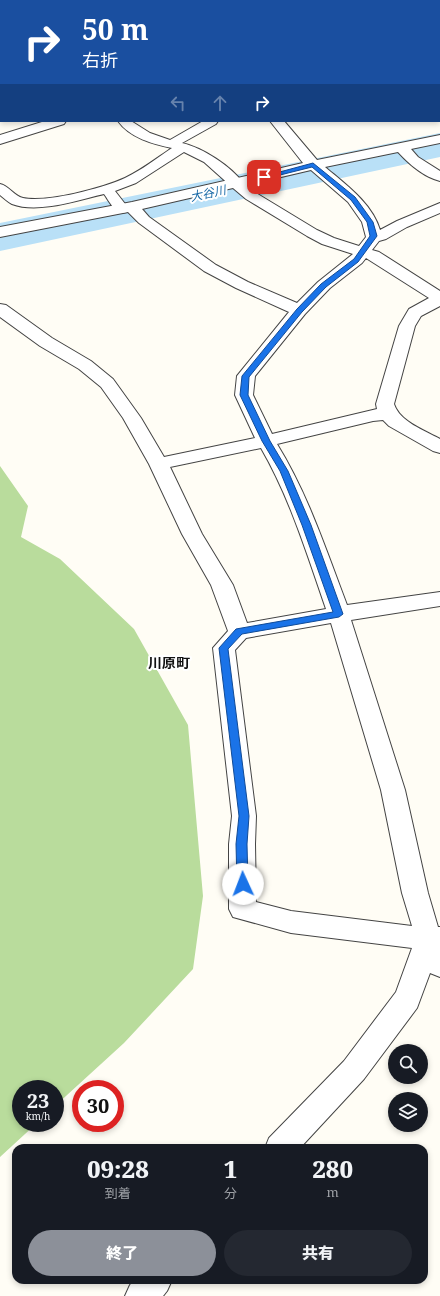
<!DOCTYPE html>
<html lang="ja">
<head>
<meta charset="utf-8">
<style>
  body { margin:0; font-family:"Noto Serif","Noto Sans JP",serif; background:#242831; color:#f1f3f6; height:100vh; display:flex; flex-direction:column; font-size:15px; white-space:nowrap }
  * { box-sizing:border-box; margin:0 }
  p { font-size:13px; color:#9ea1a6 }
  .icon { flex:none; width:22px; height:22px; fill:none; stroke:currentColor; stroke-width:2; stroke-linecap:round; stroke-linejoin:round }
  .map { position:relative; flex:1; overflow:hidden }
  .side { position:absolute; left:12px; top:1144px; width:416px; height:140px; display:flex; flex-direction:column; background:#171b24; border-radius:12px; box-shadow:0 2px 6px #0003 }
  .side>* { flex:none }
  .banner { position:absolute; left:0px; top:0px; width:440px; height:122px; box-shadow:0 2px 6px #0003; background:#1a4fa0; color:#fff; overflow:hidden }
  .fabs { position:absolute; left:388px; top:1044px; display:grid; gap:8px }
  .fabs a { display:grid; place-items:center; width:40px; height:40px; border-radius:50%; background:#171b24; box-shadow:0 2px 6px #0003; font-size:20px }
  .speed { position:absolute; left:12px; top:1080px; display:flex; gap:8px; font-size:20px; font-weight:700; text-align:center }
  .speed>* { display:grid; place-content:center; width:52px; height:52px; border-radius:50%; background:#171b24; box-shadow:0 2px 6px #0003; line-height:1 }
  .speed small { font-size:10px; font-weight:400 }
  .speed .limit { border:6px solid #d22; background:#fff; color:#111 }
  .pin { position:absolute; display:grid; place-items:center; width:34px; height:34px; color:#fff; margin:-17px; border-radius:8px; box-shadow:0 2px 6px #0006 }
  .me { position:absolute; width:44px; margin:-22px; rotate:358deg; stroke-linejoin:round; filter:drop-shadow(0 0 3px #0008) }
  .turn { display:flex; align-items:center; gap:14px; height:84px; padding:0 16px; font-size:18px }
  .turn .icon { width:52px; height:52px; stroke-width:2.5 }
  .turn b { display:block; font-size:28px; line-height:34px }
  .lanes { display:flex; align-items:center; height:38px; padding:0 16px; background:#0003; justify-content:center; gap:20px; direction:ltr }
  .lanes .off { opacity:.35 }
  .eta { display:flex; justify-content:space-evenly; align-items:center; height:68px; text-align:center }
  .eta b { font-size:24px; font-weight:800; line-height:28px }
  .button { display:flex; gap:8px; margin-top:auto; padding:8px 16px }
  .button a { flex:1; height:46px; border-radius:24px; background:#8c9099; color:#fff; font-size:16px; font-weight:800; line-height:46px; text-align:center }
  .button a+a { background:#242831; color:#f1f3f6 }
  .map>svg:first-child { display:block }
  .forest { fill:#b9dc9c }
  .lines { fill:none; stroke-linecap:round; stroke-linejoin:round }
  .river { fill:#b9e0f7; fill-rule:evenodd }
  .service-casing { stroke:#444; stroke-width:2 }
  .minor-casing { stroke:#444; stroke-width:2 }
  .service { fill:#fff; fill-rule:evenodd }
  .minor { fill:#fff; fill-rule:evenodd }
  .route { fill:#1a73e8; stroke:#114b97 }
  .labels { text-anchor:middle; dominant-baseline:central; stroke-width:4; stroke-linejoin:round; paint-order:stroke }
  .far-water-label { font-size:12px; font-style:italic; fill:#1768a6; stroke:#fff }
  .neighbourhood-label { font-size:14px; font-weight:bold; fill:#111; stroke:#fff }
</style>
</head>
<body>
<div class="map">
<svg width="440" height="1296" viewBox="0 0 440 1296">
  <rect width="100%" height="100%" fill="#fffdf5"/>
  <polygon class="forest" points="0,466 28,506 21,537 60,559 134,629 188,725 203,896 193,969 124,1043 55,1106 55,1089 21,1089 21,1123 37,1123 0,1157"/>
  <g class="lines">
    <polygon class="river" points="440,133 440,157 0,251 0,223"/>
    <g class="service-casing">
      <g id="service">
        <rect x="0" y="85" width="1" height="8"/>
        <path d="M 118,121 L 131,121 L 150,133 L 170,140 L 203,121 L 218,121 L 216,124 L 182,143 C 203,148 231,166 244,184 L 242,187 L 232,187 L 204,162 L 184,152 L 136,183 L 115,191 L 129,209 L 127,212 C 115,215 110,202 104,194 C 78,200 38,214 12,204 C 8,202 4,198 0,195 L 0,184 C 9,186 14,196 23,198 C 47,203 103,188 125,178 C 142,170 157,158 172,148 C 153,144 130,138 118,121 Z"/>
      </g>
    </g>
    <g class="minor-casing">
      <g id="minor">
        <polygon points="0,0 13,0 1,1 1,4"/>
        <polygon points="49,0 62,0 63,1 50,1"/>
        <polygon points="220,0 233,0 234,1 221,1"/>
        <rect x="0" y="61" width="1" height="8"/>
        <rect x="439" y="69" width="1" height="8"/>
        <polygon points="45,121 66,121 64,124 0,144 0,135"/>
        <path d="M 270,121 L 284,121 L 317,160 L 440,135 L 440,143 L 411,149 L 418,157 L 440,171 L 440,181 C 424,177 409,164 398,152 L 325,167 C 345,184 372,203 380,230 L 397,221 L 440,203 L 440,213 L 407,227 L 386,239 L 379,241 L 372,250 L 379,252 L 440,291 L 440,306 L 421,316 L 415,326 L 394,404 C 400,422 424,430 440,439 L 440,453 L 433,451 L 389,426 L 383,420 L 373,421 L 277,444 C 308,494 326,550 347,605 L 440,592 L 440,606 L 351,620 L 405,790 L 428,893 L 438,927 L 440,927 L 440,977 L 430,973 L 417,1008 L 364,1079 L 300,1148 L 265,1148 L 269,1138 L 344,1061 L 396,992 L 412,948 L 291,933 L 233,917 L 229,909 L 229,844 L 232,816 L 213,648 L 228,631 L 211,585 L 182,534 L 149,464 L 123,418 L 101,387 L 79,369 L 40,346 L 0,317 L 0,304 L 6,305 L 52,338 L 91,361 L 113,379 L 141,418 L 164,457 L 255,438 L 235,395 L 237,376 L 289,312 L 236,288 L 204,271 L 139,223 L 128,212 L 0,237 L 0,227 L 132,202 L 303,163 ZM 311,170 L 348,202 L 362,222 L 366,237 L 359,246 L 334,238 L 317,230 L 256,193 L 247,185 ZM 233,188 L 246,199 L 307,236 L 322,244 L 353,254 L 318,282 L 297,303 L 248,282 L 216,265 L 149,217 L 142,209 ZM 366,258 L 429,298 L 409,309 L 399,326 L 376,404 L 377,409 L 272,434 L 253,395 L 255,376 L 305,314 L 330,288 L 362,263 ZM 261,448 C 290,498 307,554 326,609 L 247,623 L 233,585 L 202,534 L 170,467 ZM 331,623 L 381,790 L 402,893 L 412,926 L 291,911 L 256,902 L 255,844 L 256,816 L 235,650 L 246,638 Z"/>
        <polygon points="134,1280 172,1280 167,1291 163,1296 125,1296 130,1285"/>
      </g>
    </g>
    <use href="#service" class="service"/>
    <use href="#minor" class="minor"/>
  </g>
  <polygon class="route" points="313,163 355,197 373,222 377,236 358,262 326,287 302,312 249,377 248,395 270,441 288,471 311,525 343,614 339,617 242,634 228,649 249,816 247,844 248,884 247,887 243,888 239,887 237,884 236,844 239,816 219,648 236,629 333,612 302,525 280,471 262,441 240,395 242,376 297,309 321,284 354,259 370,236 367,222 351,200 312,167 264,179 261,177"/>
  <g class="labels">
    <g class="far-water-label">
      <text transform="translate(208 193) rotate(-12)">大谷川</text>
    </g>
    <g class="neighbourhood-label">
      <text x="169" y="662">川原町</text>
    </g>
  </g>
</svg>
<div class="fabs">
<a><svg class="icon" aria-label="search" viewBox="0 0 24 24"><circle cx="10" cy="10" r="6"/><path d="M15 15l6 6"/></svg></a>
<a><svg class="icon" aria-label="layers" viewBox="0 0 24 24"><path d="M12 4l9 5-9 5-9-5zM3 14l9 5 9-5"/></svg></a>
</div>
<div class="speed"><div>23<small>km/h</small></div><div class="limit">30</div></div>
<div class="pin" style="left:264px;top:177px;background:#d93025"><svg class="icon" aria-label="arrive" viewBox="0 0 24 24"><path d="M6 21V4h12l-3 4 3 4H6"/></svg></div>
<svg class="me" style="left:243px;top:884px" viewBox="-20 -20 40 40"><circle r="19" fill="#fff"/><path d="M0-13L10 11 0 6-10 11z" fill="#1a73e8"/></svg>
<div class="banner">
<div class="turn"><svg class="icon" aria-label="right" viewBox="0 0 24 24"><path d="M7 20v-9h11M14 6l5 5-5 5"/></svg><div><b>50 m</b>右折</div></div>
<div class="lanes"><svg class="icon off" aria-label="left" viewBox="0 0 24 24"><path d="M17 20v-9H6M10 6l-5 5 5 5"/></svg><svg class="icon off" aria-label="ahead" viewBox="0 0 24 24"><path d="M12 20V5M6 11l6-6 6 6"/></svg><svg class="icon" aria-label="right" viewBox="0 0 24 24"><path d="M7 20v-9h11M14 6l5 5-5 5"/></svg></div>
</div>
<section class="side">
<div class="eta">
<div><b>09:28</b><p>到着</p></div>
<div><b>1</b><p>分</p></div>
<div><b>280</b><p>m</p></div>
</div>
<div class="button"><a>終了</a><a>共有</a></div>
</section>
</div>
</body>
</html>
